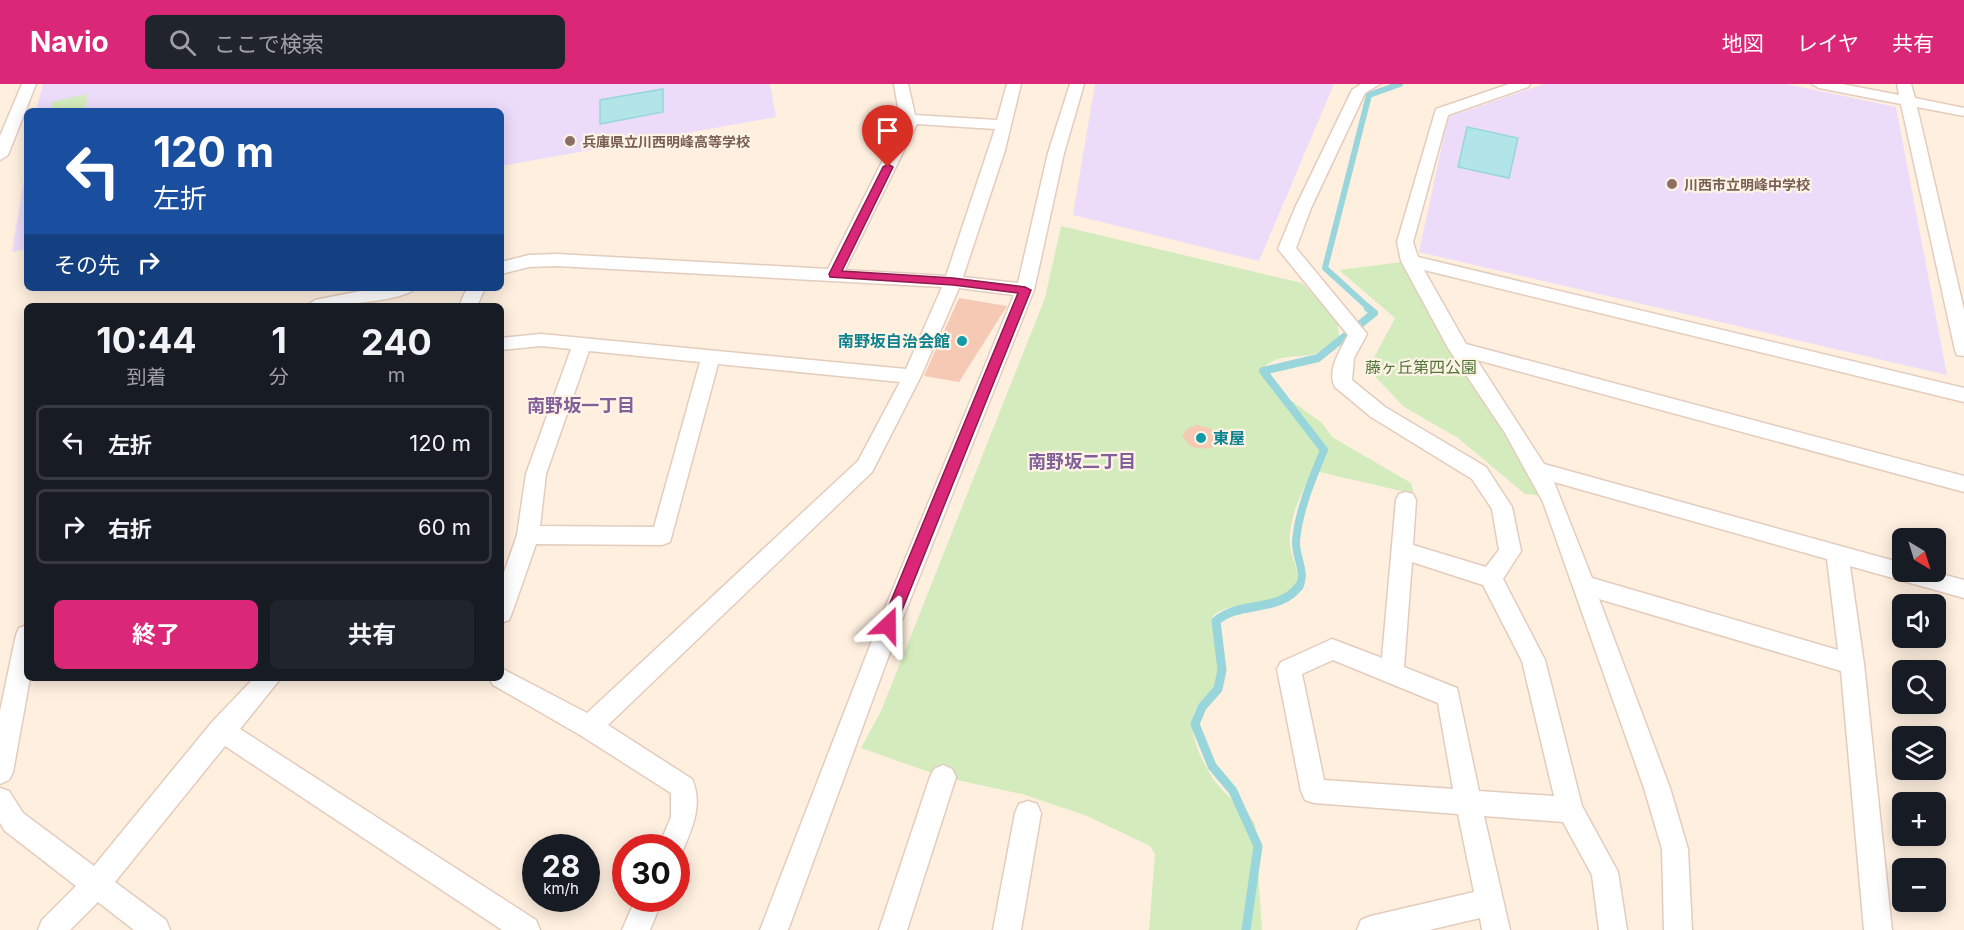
<!DOCTYPE html>
<html lang="ja">
<head>
<meta charset="utf-8">
<style>
  body { margin:0; font-family:Inter,"Noto Sans JP",sans-serif; background:#20242c; color:#f1f3f6; height:100vh; display:flex; flex-direction:column; font-size:22px; white-space:nowrap }
  * { box-sizing:border-box; margin:0 }
  p { font-size:20px; color:#9ea1a6 }
  .icon { flex:none; width:33px; height:33px; fill:none; stroke:currentColor; stroke-width:2; stroke-linecap:round; stroke-linejoin:round }
  .map { position:relative; flex:1; overflow:hidden }
  .drawer { position:absolute; left:24px; top:219px; width:480px; height:378px; display:flex; flex-direction:column; background:#171b24; border-radius:9px; box-shadow:0 3px 15px #0003 }
  .drawer>* { flex:none }
  .top-card { position:absolute; left:24px; top:24px; width:480px; height:183px; border-radius:9px; box-shadow:0 3px 15px #0003; background:#1a4fa0; color:#fff; overflow:hidden }
  .needle { width:39px; rotate:142deg }
  .controls { position:absolute; left:1892px; top:444px; display:grid; gap:12px }
  .controls a { display:grid; place-items:center; width:54px; height:54px; border-radius:9px; background:#171b24; box-shadow:0 3px 15px #0003; font-size:30px }
  .speed { position:absolute; left:522px; top:750px; display:flex; gap:12px; font-size:30px; font-weight:700; text-align:center }
  .speed>* { display:grid; place-content:center; width:78px; height:78px; border-radius:50%; background:#171b24; box-shadow:0 3px 15px #0003; line-height:1 }
  .speed small { font-size:15px; font-weight:400 }
  .speed .limit { border:9px solid #d22; background:#fff; color:#111 }
  .pin { position:absolute; display:grid; place-items:center; width:51px; height:51px; color:#fff; margin:-62px -26px; border-radius:50% 50% 50% 0; rotate:-45deg; box-shadow:0 0 6px #0007 }
  .pin .icon { rotate:45deg }
  .me { position:absolute; width:66px; margin:-33px; rotate:23deg; stroke-linejoin:round; filter:drop-shadow(0 0 4px #0008) }
  .turn { display:flex; align-items:center; gap:21px; height:126px; padding:0 30px; font-size:27px }
  .turn .icon { width:78px; height:78px; stroke-width:2.5 }
  .turn b { display:block; font-size:42px; line-height:51px }
  .then { display:flex; align-items:center; height:57px; padding:0 30px; background:#0003; gap:12px; font-size:22px }
  .eta { display:flex; justify-content:space-evenly; align-items:center; height:102px; text-align:center }
  .eta b { font-size:36px; font-weight:700; line-height:42px }
  .button { display:flex; gap:12px; margin-top:auto; padding:12px 30px }
  .button a { flex:1; height:69px; border-radius:9px; background:#db2777; color:#fff; font-size:24px; font-weight:700; line-height:69px; text-align:center }
  .button a+a { background:#20242c; color:#f1f3f6 }
  ul { padding:0; list-style:none }
  li { display:flex; align-items:center; gap:18px; height:75px; margin:0 12px 9px; padding:0 18px; border:3px solid #363941; border-radius:9px }
  li div { flex:1 }
  li b { display:block; font-size:22px }
  li em { font-style:normal }
  header { display:flex; align-items:center; gap:36px; box-sizing:border-box; height:84px; padding:0 30px; background:#db2777; color:#fff }
  header strong { font-size:28px }
  nav { display:flex; gap:33px; margin-inline-start:auto; font-size:21px }
  .search { width:420px; height:54px; background:#20242c; display:flex; align-items:center; gap:15px; box-sizing:border-box; padding:0 21px; border-radius:9px; color:#9ea1a6; font-size:22px }
  .map>svg:first-child { display:block }
  .education { fill:#ecdcfa }
  .green { fill:#d4ecbd }
  .water { fill:#b2e5e8; stroke:#98d6db; stroke-width:1.5 }
  .lines { fill:none; stroke-linecap:round; stroke-linejoin:round }
  .stream-far2 { stroke:#98d6db; stroke-width:6 }
  .stream-far1 { stroke:#98d6db; stroke-width:8 }
  .stream { stroke:#98d6db; stroke-width:9 }
  .building { fill:#f5c9b4 }
  .minor-casing { stroke:#e4ccbd; stroke-width:3 }
  .minor { fill:#fff; fill-rule:evenodd }
  .route { fill:#db2777; stroke:#8e194d; stroke-width:1.5 }
  .education-dot { fill:#8d6e63; stroke:#fff3e6; stroke-width:2 }
  .culture-dot { fill:#0f9aa8; stroke:#fff3e6; stroke-width:2 }
  .labels { text-anchor:middle; dominant-baseline:central; stroke-width:4.5; stroke-linejoin:round; paint-order:stroke }
  .far-education-label { font-size:14px; font-weight:bold; fill:#785e54; stroke:#fff3e6; text-anchor:start }
  .culture-label { font-size:16px; font-weight:bold; fill:#0d838f; stroke:#fff3e6; text-anchor:end }
  .park-label { font-size:16px; fill:#51763a; stroke:#fff3e6 }
  .neighbourhood-label { font-size:18px; font-weight:bold; fill:#81609a; stroke:#fff3e6 }
</style>
</head>
<body>
<header>
<strong>Navio</strong>
<div class="search"><svg class="icon" aria-label="search" viewBox="0 0 24 24"><circle cx="10" cy="10" r="6"/><path d="M15 15l6 6"/></svg>ここで検索</div>
<nav><a>地図</a><a>レイヤ</a><a>共有</a></nav>
</header>
<div class="map">
<svg width="1964" height="846" viewBox="0 0 1964 846">
  <rect width="100%" height="100%" fill="#feefdf"/>
  <g class="education">
    <polygon points="43,0 770,0 776,33 501,82 501,27 36,27"/>
    <polygon points="1095,0 1334,0 1259,177 1073,131"/>
    <polygon points="1544,0 1786,0 1896,23 1947,291 1419,168 1448,33"/>
    <polygon points="27,78 27,165 12,168"/>
  </g>
  <g class="green">
    <polygon points="87,10 86,27 51,27 52,18"/>
    <path d="M 1061,142 L 1302,199 L 1331,228 L 1338,239 L 1339,252 C 1317,285 1284,262 1263,284 L 1267,295 L 1278,307 L 1322,339 L 1332,353 L 1411,399 L 1414,410 L 1315,387 C 1301,404 1288,438 1290,461 C 1291,476 1304,491 1293,506 C 1274,530 1233,512 1212,533 C 1214,553 1224,578 1217,597 C 1213,608 1202,614 1197,623 C 1185,641 1199,671 1209,688 C 1220,709 1242,721 1255,740 L 1262,846 L 1149,846 L 1155,770 L 1150,762 L 1087,732 L 1022,710 L 943,693 L 861,664 L 881,627 L 1045,214 Z"/>
    <polygon points="1402,178 1545,412 1525,410 1458,354 1404,323 1368,285 1395,234 1339,186"/>
  </g>
  <g class="water">
    <polygon points="663,5 663,28 600,40 600,16"/>
    <polygon points="1467,43 1518,54 1509,94 1458,83"/>
  </g>
  <g class="lines">
    <polyline class="stream-far2" points="1370,225 1325,184 1369,11 1400,0"/>
    <path class="stream-far1" d="M 1299,503 C 1307,488 1295,473 1296,457 C 1299,425 1312,395 1324,366 L 1263,287 L 1318,274 L 1374,229 L 1368,224"/>
    <path class="stream" d="M 1246,846 L 1258,762 L 1233,707 L 1212,682 L 1195,640 L 1202,623 L 1218,605 L 1222,586 L 1216,537 C 1241,516 1280,529 1299,502"/>
  </g>
  <g class="building">
    <polygon points="959,214 1007,222 959,298 924,292"/>
    <polygon points="1197,341 1210,344 1222,357 1209,365 1191,363 1182,352 1187,345"/>
  </g>
  <g class="lines">
    <g class="minor-casing">
      <g id="minor">
        <polygon points="22,0 36,0 8,71 0,76 0,52"/>
        <path d="M 894,0 L 908,0 L 915,31 L 997,36 L 1007,0 L 1021,0 L 1005,66 L 963,193 L 1018,199 L 1048,69 L 1070,0 L 1084,0 L 1064,69 L 1034,206 L 900,541 L 788,846 L 760,846 L 878,541 L 1014,211 L 959,204 L 921,292 L 872,388 L 608,641 L 692,695 C 704,722 691,747 680,773 L 676,775 L 676,764 L 658,764 L 671,733 L 671,709 L 580,651 L 493,601 L 489,594 L 501,594 L 501,584 L 587,629 L 858,377 L 900,298 L 718,280 L 670,458 L 662,461 L 536,460 L 512,529 L 509,536 L 501,539 L 501,497 L 517,451 L 526,390 L 571,265 L 541,262 L 501,266 L 501,254 L 541,250 L 906,285 L 942,203 L 557,182 L 529,183 L 501,190 L 501,178 L 529,171 L 557,170 L 828,185 L 901,40 ZM 917,40 L 995,45 L 946,192 L 845,186 ZM 589,267 L 700,278 L 654,443 L 540,442 L 546,390 Z"/>
        <path d="M 1361,0 L 1380,0 L 1365,9 L 1311,124 L 1296,164 L 1367,250 L 1354,274 L 1352,296 L 1385,323 L 1486,383 L 1512,423 L 1521,467 L 1503,495 L 1545,576 L 1582,722 L 1618,788 L 1627,846 L 1599,846 L 1592,791 L 1563,738 L 1484,732 L 1510,846 L 1482,846 L 1480,834 L 1429,846 L 1357,846 L 1361,836 L 1371,832 L 1474,808 L 1458,730 L 1314,719 L 1305,716 L 1301,707 L 1277,585 L 1281,578 L 1332,555 L 1382,574 L 1396,416 L 1399,410 L 1406,408 L 1413,410 L 1416,416 L 1413,461 L 1486,483 L 1499,466 L 1492,425 L 1472,395 L 1371,333 L 1335,303 C 1326,287 1341,265 1348,251 L 1278,165 L 1295,124 L 1352,6 ZM 1412,478 L 1483,501 L 1522,577 L 1554,712 L 1479,707 L 1457,604 L 1404,583 ZM 1333,576 L 1438,619 L 1453,705 L 1324,696 L 1302,590 Z"/>
        <path d="M 1509,0 L 1530,0 L 1528,3 L 1448,31 L 1413,158 L 1418,173 L 1964,304 L 1964,318 L 1424,186 L 1466,260 L 1964,392 L 1964,408 L 1477,276 L 1544,380 L 1902,479 L 1902,488 L 1934,488 L 1964,496 L 1964,514 L 1850,482 L 1864,580 L 1892,846 L 1864,846 L 1841,587 L 1599,515 L 1670,704 L 1688,765 L 1692,846 L 1664,846 L 1662,765 L 1644,704 L 1543,418 L 1505,349 L 1448,264 L 1401,177 L 1397,158 L 1436,25 ZM 1554,398 L 1827,475 L 1838,566 L 1592,494 Z"/>
        <polygon points="1812,0 1842,0 1899,11 1897,0 1911,0 1915,14 1964,24 1964,32 1917,23 1964,226 1964,272 1957,271 1955,266 1901,20 1819,4"/>
        <path d="M 376,204 L 415,204 C 406,218 325,222 306,222 L 315,216 Z"/>
        <polygon points="467,204 485,204 477,222 459,222"/>
        <polygon points="27,541 27,594 30,594 13,688 9,696 0,700 0,627 16,551 19,544"/>
        <polygon points="254,594 281,594 240,645 536,836 540,846 502,846 225,662 115,798 166,836 170,846 134,846 98,818 70,846 38,846 42,836 76,802 5,747 0,739 0,704 9,707 23,729 94,782 212,638"/>
        <polygon points="943,681 952,685 956,693 907,846 879,846 930,693 934,685"/>
        <polygon points="1028,717 1037,720 1041,729 1021,846 993,846 1015,729 1019,720"/>
        <polygon points="636,814 663,814 650,846 622,846"/>
      </g>
    </g>
    <use href="#minor" class="minor"/>
  </g>
  <polygon class="route" points="888,80 893,83 842,187 953,194 1025,203 1031,206 896,541 888,547 881,541 1018,209 953,201 830,193 829,190 883,83"/>
  <g class="education-dot">
    <circle cx="570" cy="57" r="6"/>
    <circle cx="1672" cy="100" r="6"/>
  </g>
  <g class="culture-dot">
    <circle cx="962" cy="257" r="6"/>
    <circle cx="1201" cy="354" r="6"/>
  </g>
  <g class="labels">
    <g class="far-education-label">
      <text x="582" y="57">兵庫県立川西明峰高等学校</text>
      <text x="1684" y="100">川西市立明峰中学校</text>
    </g>
    <g class="culture-label">
      <text x="950" y="257">南野坂自治会館</text>
      <text x="1213" y="354" text-anchor="start">東屋</text>
    </g>
    <g class="park-label">
      <text x="1421" y="283">藤ヶ丘第四公園</text>
    </g>
    <g class="neighbourhood-label">
      <text x="581" y="321">南野坂一丁目</text>
      <text x="1082" y="377">南野坂二丁目</text>
    </g>
  </g>
</svg>
<div class="controls">
<a><svg class="needle" viewBox="-14 -14 28 28"><path d="M0-13l5 13h-10z" fill="#e53935"/><path d="M0 13l5-13h-10z" fill="#9ea1a6"/></svg></a>
<a><svg class="icon" aria-label="sound" viewBox="0 0 24 24"><path d="M4 9h4l5-4v14l-5-4H4zM17 9q2 3 0 6"/></svg></a>
<a><svg class="icon" aria-label="search" viewBox="0 0 24 24"><circle cx="10" cy="10" r="6"/><path d="M15 15l6 6"/></svg></a>
<a><svg class="icon" aria-label="layers" viewBox="0 0 24 24"><path d="M12 4l9 5-9 5-9-5zM3 14l9 5 9-5"/></svg></a>
<a>+</a>
<a>−</a>
</div>
<div class="speed"><div>28<small>km/h</small></div><div class="limit">30</div></div>
<div class="pin" style="left:888px;top:83px;background:#d93025"><svg class="icon" aria-label="arrive" viewBox="0 0 24 24"><path d="M6 21V4h12l-3 4 3 4H6"/></svg></div>
<svg class="me" style="left:888px;top:541px" viewBox="-20 -20 40 40"><path d="M0-17L14 15 0 8-14 15z" fill="#db2777" stroke="#fff" stroke-width="4"/></svg>
<div class="top-card">
<div class="turn"><svg class="icon" aria-label="left" viewBox="0 0 24 24"><path d="M17 20v-9H6M10 6l-5 5 5 5"/></svg><div><b>120 m</b>左折</div></div>
<div class="then">その先<svg class="icon" aria-label="right" viewBox="0 0 24 24"><path d="M7 20v-9h11M14 6l5 5-5 5"/></svg></div>
</div>
<section class="drawer">
<div class="eta">
<div><b>10:44</b><p>到着</p></div>
<div><b>1</b><p>分</p></div>
<div><b>240</b><p>m</p></div>
</div>
<ul>
<li><svg class="icon" aria-label="left" viewBox="0 0 24 24"><path d="M17 20v-9H6M10 6l-5 5 5 5"/></svg><div><b>左折</b></div><em>120 m</em></li>
<li><svg class="icon" aria-label="right" viewBox="0 0 24 24"><path d="M7 20v-9h11M14 6l5 5-5 5"/></svg><div><b>右折</b></div><em>60 m</em></li>
</ul>
<div class="button"><a>終了</a><a>共有</a></div>
</section>
</div>
</body>
</html>
